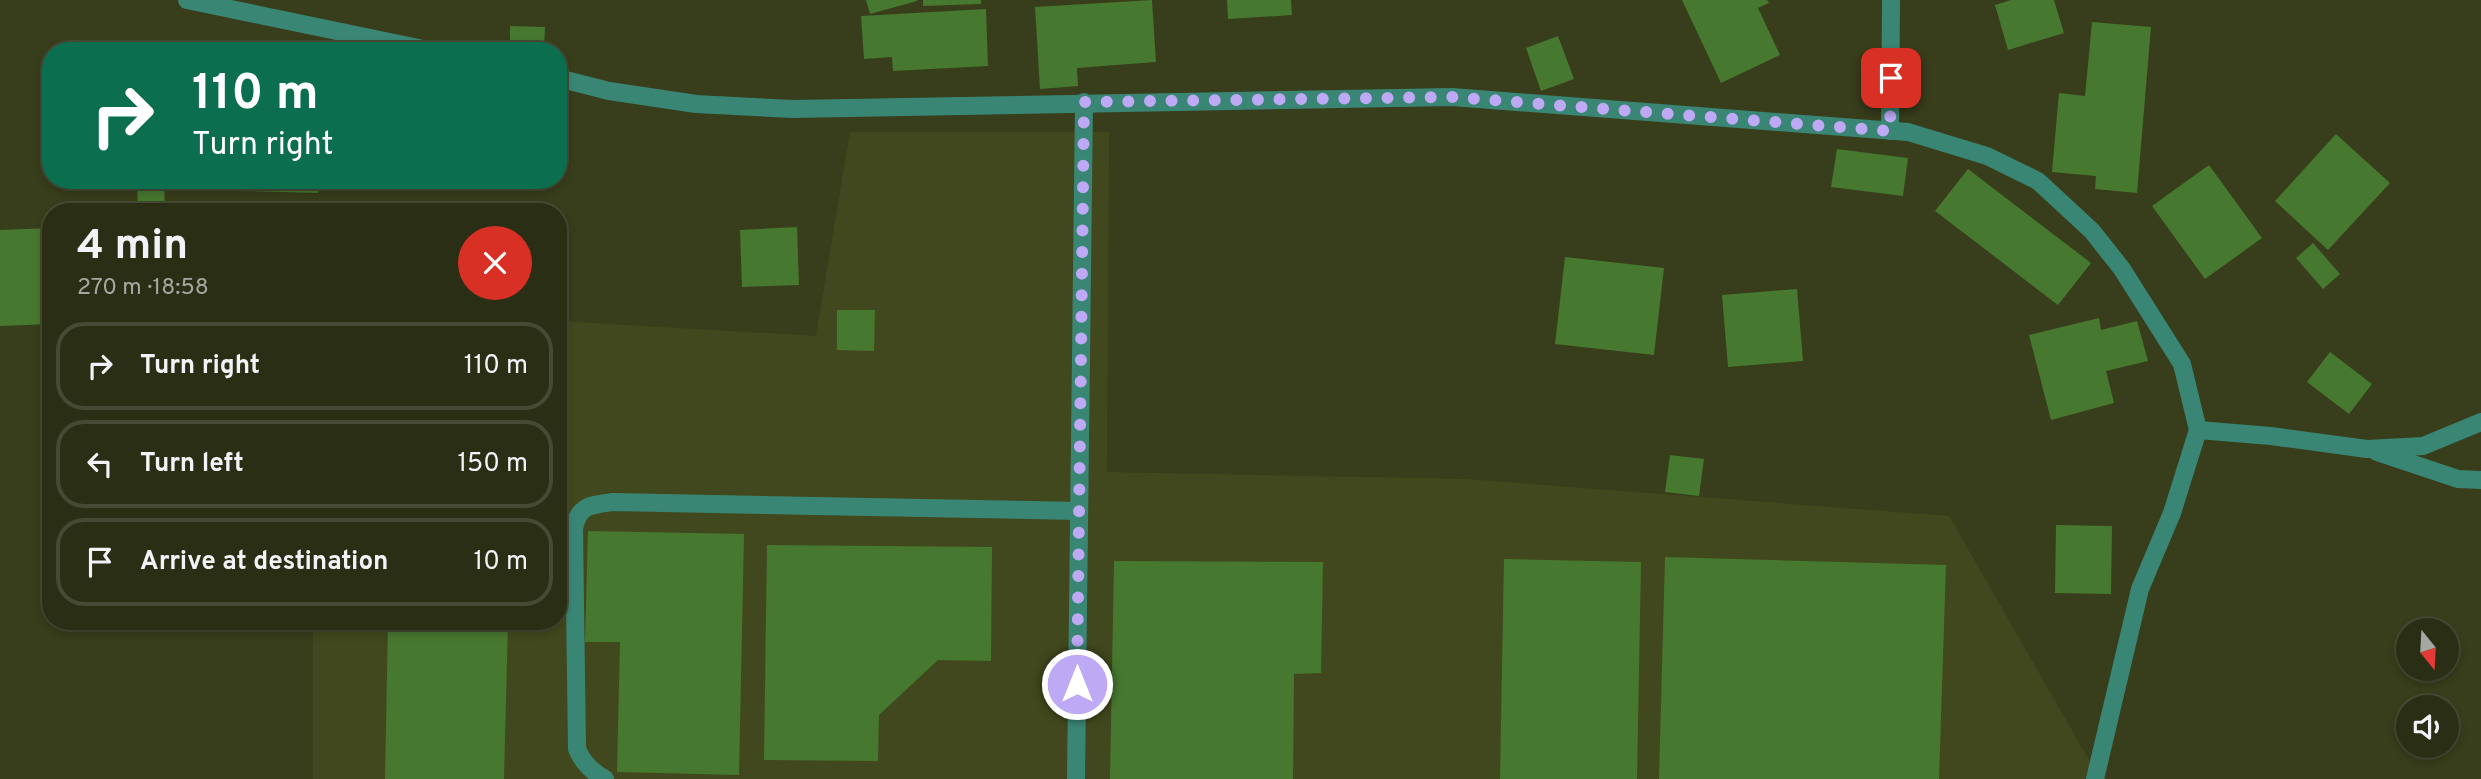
<!DOCTYPE html>
<html lang="en">
<head>
<meta charset="utf-8">
<style>
  body { margin:0; font-family:Overpass,sans-serif; background:#32361d; color:#f1f3f6; height:100vh; display:flex; flex-direction:column; font-size:26px; white-space:nowrap }
  * { box-sizing:border-box; margin:0 }
  p { font-size:23px; color:#a5a8a0 }
  .icon { flex:none; width:38px; height:38px; fill:none; stroke:currentColor; stroke-width:2; stroke-linecap:round; stroke-linejoin:round }
  .map { position:relative; flex:1; overflow:hidden }
  .sheet { position:absolute; left:42px; top:203px; width:525px; height:427px; display:flex; flex-direction:column; background:#2a2e14; border-radius:28px; box-shadow:0 4px 10px #0003,0 0 0 2px #464a34 }
  .sheet>* { flex:none }
  .top-card { position:absolute; left:42px; top:42px; width:525px; height:147px; border-radius:28px; box-shadow:0 4px 10px #0003,0 0 0 2px #464a34; background:#0b6e4f; color:#fff; overflow:hidden }
  .needle { width:46px; rotate:162deg }
  .buttons { position:absolute; left:2396px; top:618px; display:grid; gap:14px }
  .buttons a { display:grid; place-items:center; width:63px; height:63px; border-radius:50%; background:#2a2e14; box-shadow:0 4px 10px #0003,0 0 0 2px #464a34; font-size:35px }
  .pin { position:absolute; display:grid; place-items:center; width:60px; height:60px; color:#fff; margin:-30px; border-radius:14px; box-shadow:0 4px 10px #0006 }
  .me { position:absolute; width:77px; margin:-38px; rotate:0deg; stroke-linejoin:round; filter:drop-shadow(0 0 5px #0008) }
  .turn { display:flex; align-items:center; gap:24px; height:147px; padding:0 35px; font-size:32px }
  .turn .icon { width:91px; height:91px; stroke-width:2.5 }
  .turn b { display:block; font-size:49px; line-height:60px }
  .round { display:grid; place-items:center; flex:none; width:74px; height:74px; border-radius:37px; background:#32361d }
  .headline { display:flex; align-items:center; justify-content:space-between; height:119px; padding:0 35px }
  h1 { font-size:42px; font-weight:700; line-height:52px }
  ul { padding:0; list-style:none }
  li { display:flex; align-items:center; gap:21px; height:88px; margin:0 14px 10px; padding:0 21px; border:4px solid #464a34; border-radius:28px }
  li div { flex:1 }
  li b { display:block; font-size:26px }
  li em { font-style:normal }
  .map>svg:first-child { display:block }
  .built { fill:#41481d }
  .building { fill:#47782f }
  .lines { fill:none; stroke-linecap:round; stroke-linejoin:round }
  .minor { stroke:#3a8675; stroke-width:18 }
  .route { stroke:#bea9f5; stroke-width:12; stroke-dasharray:0 21.6 }
</style>
</head>
<body>
<div class="map">
<svg width="2481" height="779" viewBox="0 0 2481 779">
  <rect width="100%" height="100%" fill="#383d1b"/>
  <polygon class="built" points="850,132 1109,132 1107,472 1466,479 1949,516 2100,779 313,779 313,621 558,621 558,321 816,336"/>
  <g class="building">
    <polygon points="866,0 917,0 917,1 870,14"/>
    <polygon points="923,0 981,0 981,4 923,6"/>
    <polygon points="1152,0 1156,62 1077,68 1078,86 1040,89 1035,7"/>
    <polygon points="1227,0 1291,0 1292,15 1228,19"/>
    <polygon points="1682,0 1767,0 1769,3 1758,8 1780,55 1721,83"/>
    <polygon points="2011,0 2054,0 2064,33 2008,50 1995,5"/>
    <polygon points="986,9 988,66 893,71 892,57 864,59 861,16"/>
    <polygon points="2092,22 2151,27 2137,193 2095,189 2096,176 2052,172 2059,93 2085,96"/>
    <polygon points="510,26 545,27 544,51 510,51"/>
    <polygon points="1558,36 1574,79 1541,91 1526,48"/>
    <polygon points="2336,134 2390,183 2328,250 2275,201"/>
    <polygon points="1837,149 1908,158 1903,196 1831,187"/>
    <polygon points="2209,165 2262,238 2205,279 2152,206"/>
    <polygon points="1968,169 2091,263 2058,305 1935,211"/>
    <polygon points="137,180 164,180 165,212 138,212"/>
    <polygon points="245,180 318,180 318,193 244,191"/>
    <polygon points="797,227 799,285 742,287 740,230"/>
    <polygon points="51,228 51,324 0,326 0,230"/>
    <polygon points="2313,243 2340,274 2323,289 2296,258"/>
    <polygon points="1565,257 1664,268 1654,355 1555,344"/>
    <polygon points="1797,289 1803,361 1728,367 1722,295"/>
    <polygon points="837,310 875,310 874,351 837,350"/>
    <polygon points="2099,318 2101,330 2137,321 2148,361 2106,371 2114,403 2051,420 2029,335"/>
    <polygon points="2330,352 2372,384 2349,414 2307,382"/>
    <polygon points="1670,455 1704,459 1699,496 1665,492"/>
    <polygon points="558,485 565,486 561,522 558,522"/>
    <polygon points="2056,525 2112,526 2111,594 2055,593"/>
    <polygon points="588,531 744,534 739,775 617,772 620,642 585,642"/>
    <polygon points="767,545 992,547 991,661 938,660 879,715 878,761 764,760"/>
    <polygon points="1665,557 1946,565 1939,779 1659,779"/>
    <polygon points="1504,559 1641,562 1637,779 1500,779"/>
    <polygon points="1114,561 1323,562 1321,673 1294,674 1293,779 1110,779"/>
    <polygon points="388,621 508,621 504,779 385,779"/>
  </g>
  <g class="lines">
    <g class="minor">
      <polyline points="187,0 433,51"/>
      <polyline points="558,78 609,91 696,104 793,109 1452,97 1908,132 1987,156 2038,181 2092,231 2122,269 2182,364 2198,430 2172,513 2140,589 2095,779"/>
      <polyline points="1890,131 1891,0"/>
      <polyline points="2198,430 2271,436 2367,449 2423,446 2481,422"/>
      <polyline points="2377,452 2458,479 2481,480"/>
      <path d="M 605,779 C 592,772 583,763 577,749 L 574,529 C 578,505 591,505 613,502 L 1079,511"/>
      <polyline points="1076,779 1084,102"/>
    </g>
  </g>
  <g class="lines">
    <polyline class="route" points="1077,684 1084,102 1452,97 1890,131 1891,78"/>
  </g>
</svg>
<div class="buttons">
<a><svg class="needle" viewBox="-14 -14 28 28"><path d="M0-13l5 13h-10z" fill="#e53935"/><path d="M0 13l5-13h-10z" fill="#a5a8a0"/></svg></a>
<a><svg class="icon" aria-label="sound" viewBox="0 0 24 24"><path d="M4 9h4l5-4v14l-5-4H4zM17 9q2 3 0 6"/></svg></a>
</div>
<div class="pin" style="left:1891px;top:78px;background:#d93025"><svg class="icon" aria-label="arrive" viewBox="0 0 24 24"><path d="M6 21V4h12l-3 4 3 4H6"/></svg></div>
<svg class="me" style="left:1077px;top:684px" viewBox="-20 -20 40 40"><circle r="17" fill="#bea9f5" stroke="#fff" stroke-width="3"/><path d="M0-11L8 9 0 5-8 9z" fill="#fff"/></svg>
<div class="top-card">
<div class="turn"><svg class="icon" aria-label="right" viewBox="0 0 24 24"><path d="M7 20v-9h11M14 6l5 5-5 5"/></svg><div><b>110 m</b>Turn right</div></div>
</div>
<section class="sheet">
<div class="headline"><div><h1>4 min</h1><p>270 m · 18:58</p></div><a class="round" style="background:#d93025;color:#fff"><svg class="icon" aria-label="close" viewBox="0 0 24 24"><path d="M6 6l12 12M18 6L6 18"/></svg></a></div>
<ul>
<li><svg class="icon" aria-label="right" viewBox="0 0 24 24"><path d="M7 20v-9h11M14 6l5 5-5 5"/></svg><div><b>Turn right</b></div><em>110 m</em></li>
<li><svg class="icon" aria-label="left" viewBox="0 0 24 24"><path d="M17 20v-9H6M10 6l-5 5 5 5"/></svg><div><b>Turn left</b></div><em>150 m</em></li>
<li><svg class="icon" aria-label="arrive" viewBox="0 0 24 24"><path d="M6 21V4h12l-3 4 3 4H6"/></svg><div><b>Arrive at destination</b></div><em>10 m</em></li>
</ul>
</section>
</div>
</body>
</html>
